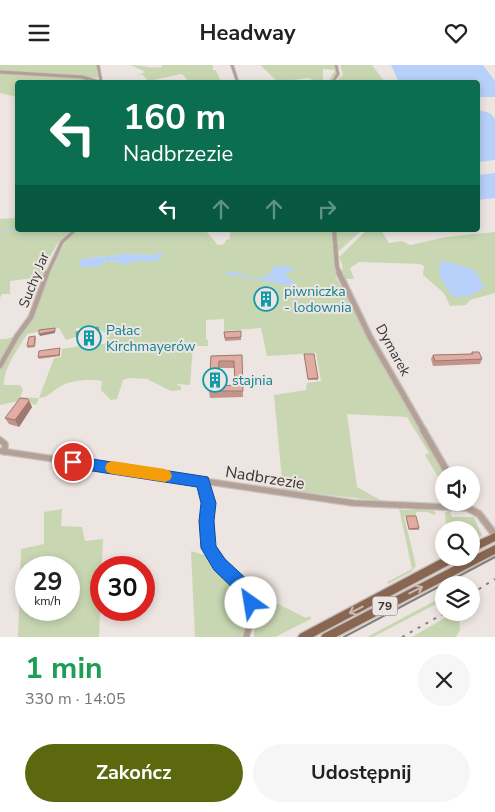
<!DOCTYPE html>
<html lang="pl">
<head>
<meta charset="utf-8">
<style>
  body { margin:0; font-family:"Nunito Sans",sans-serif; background:#f6f6f6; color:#222; height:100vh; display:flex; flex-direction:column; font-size:19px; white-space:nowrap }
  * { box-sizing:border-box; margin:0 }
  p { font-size:16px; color:#767676 }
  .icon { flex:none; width:28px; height:28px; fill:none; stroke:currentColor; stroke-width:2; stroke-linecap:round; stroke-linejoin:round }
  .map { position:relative; height:572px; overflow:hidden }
  .drawer { display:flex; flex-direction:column; background:#fff; flex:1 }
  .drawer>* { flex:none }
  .top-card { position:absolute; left:15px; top:15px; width:465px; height:152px; border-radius:5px; box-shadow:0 2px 8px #0003; background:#0b6e4f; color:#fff; overflow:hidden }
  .fabs { position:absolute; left:435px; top:401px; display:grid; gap:10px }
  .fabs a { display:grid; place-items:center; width:45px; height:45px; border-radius:50%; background:#fff; box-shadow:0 2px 8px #0003; font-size:25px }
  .speed { position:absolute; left:15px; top:491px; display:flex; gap:10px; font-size:25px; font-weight:700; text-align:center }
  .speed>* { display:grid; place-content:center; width:65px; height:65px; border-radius:50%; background:#fff; box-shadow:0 2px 8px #0003; line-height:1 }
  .speed small { font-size:12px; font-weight:400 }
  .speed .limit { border:8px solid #d22; background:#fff; color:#111 }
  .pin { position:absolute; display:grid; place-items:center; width:42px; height:42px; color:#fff; margin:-21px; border:2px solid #fff; border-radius:50%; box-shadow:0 1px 5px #0007 }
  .me { position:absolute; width:55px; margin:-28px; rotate:328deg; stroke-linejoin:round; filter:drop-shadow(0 0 4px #0008) }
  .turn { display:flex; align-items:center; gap:18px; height:105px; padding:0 25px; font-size:22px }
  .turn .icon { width:65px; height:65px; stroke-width:2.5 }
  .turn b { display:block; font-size:35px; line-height:42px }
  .lanes { display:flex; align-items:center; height:48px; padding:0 25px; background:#0003; justify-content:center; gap:25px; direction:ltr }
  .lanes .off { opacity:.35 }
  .round { display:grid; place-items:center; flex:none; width:52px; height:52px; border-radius:26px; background:#f6f6f6 }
  .head { display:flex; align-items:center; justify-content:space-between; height:85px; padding:0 25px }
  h1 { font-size:30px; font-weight:700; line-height:38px; color:#1e9e55 }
  .primary-button { display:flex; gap:10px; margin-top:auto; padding:10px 25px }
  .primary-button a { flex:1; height:58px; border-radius:30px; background:#5b680e; color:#fff; font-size:20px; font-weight:700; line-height:58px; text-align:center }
  .primary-button a+a { background:#f6f6f6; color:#222 }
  header { display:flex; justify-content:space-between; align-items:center; height:65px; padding:0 25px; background:#fff; font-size:22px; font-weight:700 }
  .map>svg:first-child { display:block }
  .green { fill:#c8d7b2; fill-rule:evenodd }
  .water { fill:#b8d1fa }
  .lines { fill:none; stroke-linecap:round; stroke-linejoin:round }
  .stream { stroke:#b8d1fa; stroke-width:1 }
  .minor-far3-casing { stroke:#c9c2be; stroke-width:4 }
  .minor-far2-casing { stroke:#c9c2be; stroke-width:5 }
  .minor-far1-casing { stroke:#c9c2be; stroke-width:7 }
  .minor-casing { stroke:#c9c2be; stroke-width:8 }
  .tertiary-far3-casing { stroke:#c9c2be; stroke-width:4.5 }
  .tertiary-far2-casing { stroke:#c9c2be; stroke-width:5.5 }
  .tertiary-far1-casing { stroke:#c9c2be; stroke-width:8 }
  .tertiary-casing { stroke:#c9c2be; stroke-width:9 }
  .primary-casing { stroke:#c9c2be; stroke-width:3 }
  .minor-far3 { stroke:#b4a195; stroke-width:2.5 }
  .minor-far2 { stroke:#b4a195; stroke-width:3 }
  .minor-far1 { stroke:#b4a195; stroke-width:4.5 }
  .minor { stroke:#b4a195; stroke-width:5.5 }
  .tertiary-far3 { stroke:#b4a195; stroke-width:3 }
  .tertiary-far2 { stroke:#b4a195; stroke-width:4 }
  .tertiary-far1 { stroke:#b4a195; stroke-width:5 }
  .tertiary { stroke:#b4a195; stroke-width:6 }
  .primary { fill:#896652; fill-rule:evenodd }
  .tram { stroke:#847f7c; stroke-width:2 }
  .rail { stroke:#847f7c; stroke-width:2; stroke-dasharray:3 6; stroke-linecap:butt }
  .wall { fill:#c2948b; fill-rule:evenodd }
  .shaded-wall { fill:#9e7871 }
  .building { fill:#e1aca2; stroke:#9e7871; fill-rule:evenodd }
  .oneway { stroke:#cab9af }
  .route { fill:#1a73e8; stroke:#114b97 }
  .slow { fill:#f59e0b }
  .labels { text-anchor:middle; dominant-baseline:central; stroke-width:4; stroke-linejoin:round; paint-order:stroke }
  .shield { fill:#ede5e1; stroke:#6e6966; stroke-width:1 }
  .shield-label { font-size:12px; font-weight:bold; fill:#373432 }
  .street-label { font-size:14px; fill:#373432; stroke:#ede5e1 }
  .culture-label { font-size:14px; fill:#0d838f; stroke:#ede5e1; text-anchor:start }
  .near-street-label { font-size:16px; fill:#373432; stroke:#ede5e1 }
</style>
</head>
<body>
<header><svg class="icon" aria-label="menu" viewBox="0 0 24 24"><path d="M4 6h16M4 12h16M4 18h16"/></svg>Headway<svg class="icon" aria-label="heart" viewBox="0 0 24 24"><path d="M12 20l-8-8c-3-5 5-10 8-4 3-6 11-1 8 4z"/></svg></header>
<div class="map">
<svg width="495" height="572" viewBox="0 0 495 572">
  <rect width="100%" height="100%" fill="#ede5e1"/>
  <g class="green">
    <polygon points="0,0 97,0 100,13 0,6"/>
    <path d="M 131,0 C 143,0 151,4 162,2 L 162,0 L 213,0 L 213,5 L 216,5 L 221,17 L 189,17 L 182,9 L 148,16 L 142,9 L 134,11 L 145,7 Z"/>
    <polygon points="260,0 334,0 337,9 331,17 328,17 335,5 323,4 323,17 317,17 308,13 278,17"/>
    <polygon points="340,0 372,0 385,17 339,16 338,14 343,10"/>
    <polygon points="0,8 81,12 101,17 18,18 17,32 0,28"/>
    <path d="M 17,153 L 18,165 L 73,165 C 54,175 47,199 39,218 L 35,217 L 34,213 L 10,216 L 10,229 L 2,229 L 0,233 L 0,154 Z"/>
    <path d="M 79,165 L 205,165 L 218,180 L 224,179 L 226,175 L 230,174 L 230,165 L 331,165 L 336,213 L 440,398 L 446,410 L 444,410 L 444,422 L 425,390 L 429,388 L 407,352 L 347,349 L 357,422 L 382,436 L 283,425 L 274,330 L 306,325 L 307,318 L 321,316 L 316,288 L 267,291 L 261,263 L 224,266 L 224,254 L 206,255 L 206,274 L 208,275 L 208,281 L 193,281 L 190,320 L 176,319 L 181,322 L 181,325 L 171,326 L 147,314 L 129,313 L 123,315 L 117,334 L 111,335 L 101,325 L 102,316 C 90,314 70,315 59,322 C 51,327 48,333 39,333 L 36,340 L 19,336 L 0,340 L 0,274 C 40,279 46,181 79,165 ZM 160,188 L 157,196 L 136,196 L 122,200 L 117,196 L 109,197 L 110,195 L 106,195 L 101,201 L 90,201 L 82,194 L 123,189 L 154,190 ZM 93,262 L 106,268 L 107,275 L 104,279 L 92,279 L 62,284 L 61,292 L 54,293 L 39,333 L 20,332 L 23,325 L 20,320 L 4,320 C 4,301 18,285 27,269 L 59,263 L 66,275 L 76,272 L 76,263 Z"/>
    <polygon points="336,165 362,165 338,187"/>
    <polygon points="367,165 381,165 389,178 402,176 410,180 446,172 495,167 495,228 470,235 466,240 450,241 444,228 423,210 424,201 420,199 359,197 350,203 354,214 344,214 342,199 339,192"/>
    <polygon points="399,443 402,445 411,445 412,443 432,444 436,448 434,450 427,447 416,447 416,451 404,451 416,501 411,507 388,519 387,517 412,504"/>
    <path d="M 62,444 L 61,461 L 82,462 L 85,476 L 103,474 L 99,572 L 18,572 L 21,484 L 44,479 L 44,447 ZM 26,502 L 69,502 L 69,545 L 26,545 Z"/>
    <polygon points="449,445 452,447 450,447 452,452 474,452 482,471 471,475 471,465 454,465 452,459 446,459 445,448"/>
    <polygon points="191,486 211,492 248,529 249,547 246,563 241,572 195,572"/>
    <polygon points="495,490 340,572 336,572"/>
    <polygon points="247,521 254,527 306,553 310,551 311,554 275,572 254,572 253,535"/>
    <polygon points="444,531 444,535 373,572 367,572"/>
    <polygon points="453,548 459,548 460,565 456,572 412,572"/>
  </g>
  <g class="water">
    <polygon points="391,0 483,0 495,16 495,32 478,32 478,18 399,17"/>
    <polygon points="478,45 490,48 495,54 495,95 478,97"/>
    <polygon points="495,108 495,133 478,135 478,110"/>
    <path d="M 160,188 L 164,188 L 157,196 L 136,196 L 122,200 L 117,196 L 108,197 L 109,195 L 106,195 L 101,201 C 94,201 88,203 81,202 L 79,196 L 82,194 L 123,189 L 154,190 Z"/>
    <polygon points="446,196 476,206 484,223 469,231 453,232 441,214 439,203 441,202 439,198"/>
    <polygon points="279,201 286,201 297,205 287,207 286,210 295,219 293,221 225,209 230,206 257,214 271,208 273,202"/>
  </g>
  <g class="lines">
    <polyline class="stream" points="0,166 18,164"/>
    <g class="minor-far3-casing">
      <g id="minor-far3">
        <polyline points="98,0 101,16"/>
        <polyline points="232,0 238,18"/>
        <polyline points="332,18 338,9 336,0"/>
      </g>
    </g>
    <g class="minor-far2-casing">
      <polyline id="minor-far2" points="47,209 62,177 75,165"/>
    </g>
    <g class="minor-far1-casing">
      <polyline id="minor-far1" points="0,301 17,271 31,252 47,208"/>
    </g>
    <g class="minor-casing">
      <g id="minor">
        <polyline points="0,375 5,379 5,387"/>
        <polyline points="0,386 353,438 468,443"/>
        <path d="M 203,416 C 205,423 209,431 209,438 C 210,452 202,471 209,484 C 229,523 265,515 246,572"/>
      </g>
    </g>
    <g class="tertiary-far3-casing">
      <polyline id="tertiary-far3" points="0,7 82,12 102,18"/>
    </g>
    <g class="tertiary-far2-casing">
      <polyline id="tertiary-far2" points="334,165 337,202 340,209"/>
    </g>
    <g class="tertiary-far1-casing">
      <polyline id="tertiary-far1" points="339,208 370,272 424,366"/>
    </g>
    <g class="tertiary-casing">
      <g id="tertiary">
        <polyline points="423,365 449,410"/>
        <polyline points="465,438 468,443 479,449 495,470"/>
      </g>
    </g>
    <g class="primary-casing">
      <g id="primary">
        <polygon points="495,468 495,476 471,488 471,479"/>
        <polygon points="495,480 495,489 336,572 321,572 323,569"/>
        <polygon points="445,492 459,492 458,495 313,572 298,572 300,569"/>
      </g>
    </g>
    <use href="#minor-far3" class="minor-far3"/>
    <use href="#minor-far2" class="minor-far2"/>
    <use href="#minor-far1" class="minor-far1"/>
    <use href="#minor" class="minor"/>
    <use href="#tertiary-far3" class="tertiary-far3"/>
    <use href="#tertiary-far2" class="tertiary-far2"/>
    <use href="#tertiary-far1" class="tertiary-far1"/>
    <use href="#tertiary" class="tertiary"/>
    <use href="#primary" class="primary"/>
    <polyline class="tram" points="344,572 495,492"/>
    <g class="rail">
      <polyline points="471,529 495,514"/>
      <polyline points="402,572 445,548"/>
    </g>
  </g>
  <g class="wall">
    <rect x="262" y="228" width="9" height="7"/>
    <polygon points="241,266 241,275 225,276 224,267"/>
    <polygon points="35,271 36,273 35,282 28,283 27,281"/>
    <polygon points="60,285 60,291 39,294 38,292"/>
    <polygon points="472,287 482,294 480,299 433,301 431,294 433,290 470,289"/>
    <polygon points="304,289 318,313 318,315 308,315"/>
    <path d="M 242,290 L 243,332 L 210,333 L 209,326 L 211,291 ZM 219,303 L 235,303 L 235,320 L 219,321 Z"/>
    <polygon points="29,336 32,342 19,362 9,359 5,353"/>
    <polygon points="406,451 419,463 419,465 409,465 406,453"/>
  </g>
  <g class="shaded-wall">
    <polygon points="98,262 101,274 79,278 77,272"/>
    <polygon points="55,263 55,268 40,271 39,269"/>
    <polygon points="29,336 32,342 19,362 15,355"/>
  </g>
  <g class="building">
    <rect x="262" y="228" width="9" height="4"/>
    <polygon points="98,262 99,268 77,272 76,267"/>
    <polygon points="55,263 55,266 39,269 39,265"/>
    <polygon points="241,266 241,272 225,273 224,267"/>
    <polygon points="35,271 34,281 27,281 29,272"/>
    <polygon points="60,283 59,290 38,292 39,286"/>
    <polygon points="472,287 479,287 482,294 435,296 433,290 473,289"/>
    <polygon points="304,289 314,289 318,313 308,314"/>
    <path d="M 242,290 L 243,326 L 209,326 L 211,291 ZM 219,296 L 234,296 L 235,320 L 218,321 Z"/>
    <polygon points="20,333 28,334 29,336 15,355 5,353"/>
    <polygon points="406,451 416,451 419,463 409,464"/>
  </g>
  <defs><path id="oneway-shaft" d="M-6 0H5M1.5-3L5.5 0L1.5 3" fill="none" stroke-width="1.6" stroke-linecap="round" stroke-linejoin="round" transform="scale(1.25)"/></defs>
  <g class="oneway">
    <use href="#oneway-shaft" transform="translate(416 525) rotate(-27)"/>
    <use href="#oneway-shaft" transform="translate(356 545) rotate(153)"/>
  </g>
  <polygon class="route" points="73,391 208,412 216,438 214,456 216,481 225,494 253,520 260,538 257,544 251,546 246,544 241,531 214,505 201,483 199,456 201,438 197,422 73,403 68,401 66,397 68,393"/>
  <polygon class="slow" points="112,396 165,404 170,406 172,411 170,415 165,417 112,409 107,407 105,403 107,398"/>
  <defs>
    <g id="building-ring" transform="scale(1.25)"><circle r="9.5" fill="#ede5e1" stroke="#0f9aa8" stroke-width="1.5"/><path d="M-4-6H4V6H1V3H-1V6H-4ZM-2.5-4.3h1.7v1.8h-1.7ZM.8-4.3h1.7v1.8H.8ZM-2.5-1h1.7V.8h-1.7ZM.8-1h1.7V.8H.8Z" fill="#0f9aa8"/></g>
  </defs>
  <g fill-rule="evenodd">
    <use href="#building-ring" x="266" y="234"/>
    <use href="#building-ring" x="89" y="273"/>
    <use href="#building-ring" x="215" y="315"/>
  </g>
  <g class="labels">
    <rect class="shield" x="372.5" y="531.5" width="25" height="19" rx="4"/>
    <g class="shield-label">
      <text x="385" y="541">79</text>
    </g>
    <g class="street-label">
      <text transform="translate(34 215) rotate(-68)">Suchy Jar</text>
      <text transform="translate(393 285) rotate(61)">Dymarek</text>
    </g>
    <g class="culture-label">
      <text x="284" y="226">piwniczka<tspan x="284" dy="16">- lodownia</tspan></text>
      <text x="106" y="265">Pałac<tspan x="106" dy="16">Kirchmayerów</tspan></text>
      <text x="232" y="315">stajnia</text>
    </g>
    <g class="near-street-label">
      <text transform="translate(265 413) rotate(9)">Nadbrzezie</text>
    </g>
  </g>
</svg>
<div class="fabs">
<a><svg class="icon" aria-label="sound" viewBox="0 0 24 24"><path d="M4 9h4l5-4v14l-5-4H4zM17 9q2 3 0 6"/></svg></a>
<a><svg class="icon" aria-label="search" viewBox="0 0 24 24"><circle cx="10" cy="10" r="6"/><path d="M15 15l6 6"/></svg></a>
<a><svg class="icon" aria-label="layers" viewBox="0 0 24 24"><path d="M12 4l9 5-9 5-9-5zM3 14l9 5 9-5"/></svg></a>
</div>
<div class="speed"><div>29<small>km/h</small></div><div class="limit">30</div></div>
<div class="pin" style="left:73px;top:397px;background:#d93025"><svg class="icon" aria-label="arrive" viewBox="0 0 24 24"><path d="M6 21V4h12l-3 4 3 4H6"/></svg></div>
<svg class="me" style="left:251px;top:538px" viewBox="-20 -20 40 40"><circle r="19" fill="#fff"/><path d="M0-13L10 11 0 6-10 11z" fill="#1a73e8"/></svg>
<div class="top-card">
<div class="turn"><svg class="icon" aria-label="left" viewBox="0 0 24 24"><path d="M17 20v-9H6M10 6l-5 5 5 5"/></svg><div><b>160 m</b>Nadbrzezie</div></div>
<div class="lanes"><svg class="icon" aria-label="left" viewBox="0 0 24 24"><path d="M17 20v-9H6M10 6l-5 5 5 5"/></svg><svg class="icon off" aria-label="ahead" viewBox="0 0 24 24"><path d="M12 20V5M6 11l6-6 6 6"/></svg><svg class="icon off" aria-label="ahead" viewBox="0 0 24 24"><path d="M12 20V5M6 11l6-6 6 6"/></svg><svg class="icon off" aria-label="right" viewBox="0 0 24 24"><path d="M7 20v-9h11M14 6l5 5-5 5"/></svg></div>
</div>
</div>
<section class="drawer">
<div class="head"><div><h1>1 min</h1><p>330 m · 14:05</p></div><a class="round"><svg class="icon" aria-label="close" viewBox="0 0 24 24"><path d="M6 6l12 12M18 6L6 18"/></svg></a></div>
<div class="primary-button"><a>Zakończ</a><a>Udostępnij</a></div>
</section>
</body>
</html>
